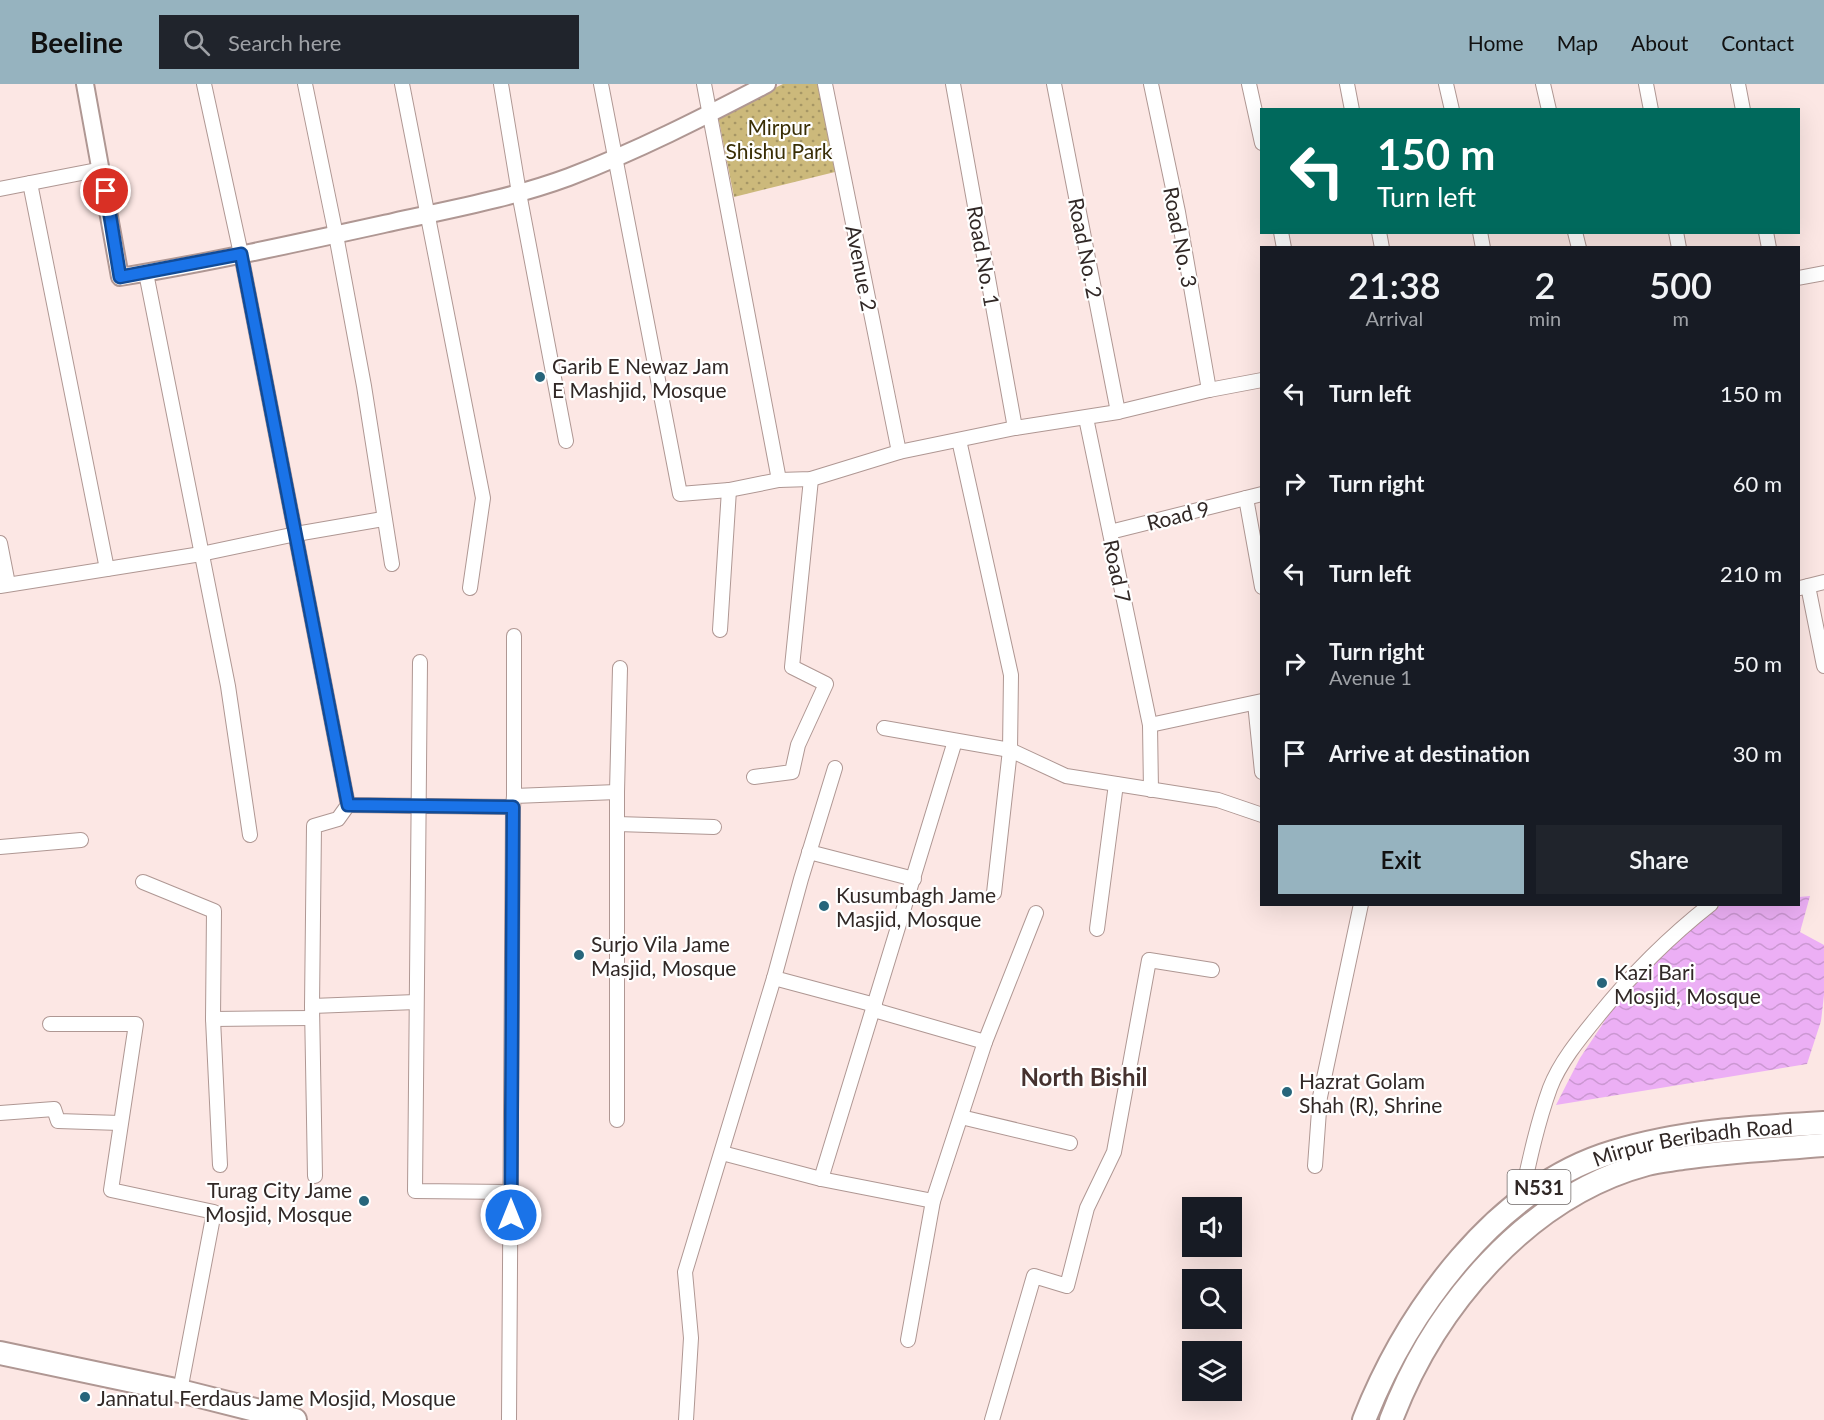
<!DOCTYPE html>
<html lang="en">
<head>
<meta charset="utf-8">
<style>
  body { margin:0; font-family:Lato,sans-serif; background:#20242c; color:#f1f3f6; height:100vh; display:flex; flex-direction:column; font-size:22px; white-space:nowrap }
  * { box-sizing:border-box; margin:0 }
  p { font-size:20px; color:#9ea1a6 }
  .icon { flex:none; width:33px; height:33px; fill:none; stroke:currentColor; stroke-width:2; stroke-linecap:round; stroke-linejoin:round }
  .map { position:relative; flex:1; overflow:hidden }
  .drawer { position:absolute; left:1260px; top:162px; width:540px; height:660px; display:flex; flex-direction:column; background:#171b24; border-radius:0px; box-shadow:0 6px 24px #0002 }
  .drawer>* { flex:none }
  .guide { position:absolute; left:1260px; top:24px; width:540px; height:126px; border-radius:0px; box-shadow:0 6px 24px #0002; background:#00695c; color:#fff; overflow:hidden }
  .controls { position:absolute; left:1182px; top:1113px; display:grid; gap:12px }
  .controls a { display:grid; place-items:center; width:60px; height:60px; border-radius:0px; background:#171b24; box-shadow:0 6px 24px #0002; font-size:30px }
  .pin { position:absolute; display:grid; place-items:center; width:51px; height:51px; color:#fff; margin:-26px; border:3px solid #fff; border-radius:50%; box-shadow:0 2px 6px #0007 }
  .me { position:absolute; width:66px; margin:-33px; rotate:0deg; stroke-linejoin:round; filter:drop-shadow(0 0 4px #0008) }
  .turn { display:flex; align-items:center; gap:21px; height:126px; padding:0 18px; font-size:27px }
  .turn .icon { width:78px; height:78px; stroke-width:2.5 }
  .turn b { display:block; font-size:42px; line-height:51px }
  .eta { display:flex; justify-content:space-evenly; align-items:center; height:102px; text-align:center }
  .eta b { font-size:36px; font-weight:600; line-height:42px }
  .button { display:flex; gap:12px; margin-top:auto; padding:12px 18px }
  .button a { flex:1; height:69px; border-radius:0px; background:#96b3bf; color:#111; font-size:24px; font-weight:600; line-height:69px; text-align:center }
  .button a+a { background:#20242c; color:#f1f3f6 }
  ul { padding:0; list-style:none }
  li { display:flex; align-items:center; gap:18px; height:90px; padding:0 18px }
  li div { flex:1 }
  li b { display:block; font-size:22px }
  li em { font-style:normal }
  header { display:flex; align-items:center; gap:36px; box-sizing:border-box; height:84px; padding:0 30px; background:#96b3bf; color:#111 }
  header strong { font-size:28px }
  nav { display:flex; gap:33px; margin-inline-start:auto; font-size:21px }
  .search { width:420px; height:54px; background:#20242c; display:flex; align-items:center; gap:15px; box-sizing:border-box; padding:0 21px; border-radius:0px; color:#9ea1a6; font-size:22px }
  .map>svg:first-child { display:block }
  .park { fill:url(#park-dots) }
  .water { fill:url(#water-waves) }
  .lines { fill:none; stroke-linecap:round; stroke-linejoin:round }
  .minor-casing { stroke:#af9793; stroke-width:16 }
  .tertiary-casing { stroke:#af9793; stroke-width:20 }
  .trunk-casing { stroke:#af9793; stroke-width:26 }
  .minor { stroke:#fff; stroke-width:14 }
  .tertiary { stroke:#fff; stroke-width:16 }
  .trunk { stroke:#fff; stroke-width:22 }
  .route-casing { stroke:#114b97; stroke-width:15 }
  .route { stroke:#1a73e8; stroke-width:10 }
  .poi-dot { fill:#27657b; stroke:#fff; stroke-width:2 }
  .labels { text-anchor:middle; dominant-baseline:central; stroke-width:4.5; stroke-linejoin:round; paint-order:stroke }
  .shield { fill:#fff; stroke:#6f6867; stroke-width:1.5 }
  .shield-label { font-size:20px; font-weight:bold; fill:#312826 }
  .park-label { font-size:21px; fill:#392e05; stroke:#fff }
  .street-label { font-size:21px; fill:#312826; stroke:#fff }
  .poi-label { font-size:21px; fill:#312826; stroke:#fff; text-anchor:start }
  .quarter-label { font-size:24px; font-weight:bold; fill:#45322f; stroke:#fff }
</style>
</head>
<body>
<header>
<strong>Beeline</strong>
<div class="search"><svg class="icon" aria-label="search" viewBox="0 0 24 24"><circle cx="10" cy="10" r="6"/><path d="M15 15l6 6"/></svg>Search here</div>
<nav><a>Home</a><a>Map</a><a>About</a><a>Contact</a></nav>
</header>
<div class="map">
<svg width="1824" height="1336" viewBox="0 0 1824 1336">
  <defs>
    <pattern id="park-dots" width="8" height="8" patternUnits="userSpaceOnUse" patternTransform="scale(1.5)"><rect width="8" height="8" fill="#ccb97b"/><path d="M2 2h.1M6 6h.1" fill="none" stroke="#a69665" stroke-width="1.8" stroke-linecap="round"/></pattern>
    <pattern id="water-waves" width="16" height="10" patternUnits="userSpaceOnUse" patternTransform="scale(1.5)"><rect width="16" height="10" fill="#ecaff5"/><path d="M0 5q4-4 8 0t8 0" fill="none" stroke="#cb97d2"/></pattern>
  </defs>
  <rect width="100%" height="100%" fill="#fce7e4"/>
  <polygon class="park" points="783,0 818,0 835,88 734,113 718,32"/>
  <polygon class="water" points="1810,812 1800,848 1824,861 1824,911 1821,937 1807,980 1556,1021 1580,974 1612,926 1655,878 1701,836 1720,821 1798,820 1799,813"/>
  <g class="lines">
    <g class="minor-casing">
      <g id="minor">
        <polyline points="204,0 241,170 348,721 338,735 314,742 312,922 315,1092"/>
        <polyline points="305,0 336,151 364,302 392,480"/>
        <polyline points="402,0 483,414 470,504"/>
        <polyline points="501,0 519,109 566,357"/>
        <polyline points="601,0 680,410 729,406 779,396 811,395 899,368 1015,344 1118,328 1209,306 1262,296"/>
        <polyline points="704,0 779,396"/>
        <polyline points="825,0 899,368"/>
        <polyline points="953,0 1015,344"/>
        <polyline points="1054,0 1118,328"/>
        <polyline points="1151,0 1178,128 1209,306"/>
        <polyline points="1249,0 1262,59"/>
        <polyline points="1347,0 1352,26"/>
        <polyline points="1446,0 1452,26"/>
        <polyline points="1543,0 1549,26"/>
        <polyline points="1646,0 1651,26"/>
        <polyline points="1738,0 1743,26"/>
        <polyline points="30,99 107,485"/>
        <polyline points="0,105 102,85"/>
        <polyline points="1281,148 1284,164"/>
        <polyline points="1379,148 1382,164"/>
        <polyline points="1480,148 1483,164"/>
        <polyline points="1575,148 1579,164"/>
        <polyline points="1676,148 1679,164"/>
        <polyline points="1766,148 1769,164"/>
        <polyline points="146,189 228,602 250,751"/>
        <polyline points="1798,194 1824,189"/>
        <polyline points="1086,334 1150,641 1151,706"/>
        <polyline points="959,356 1011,591 1010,666 994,809"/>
        <polyline points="1246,414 1262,503"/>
        <polyline points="1110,448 1262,410"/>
        <polyline points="0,459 8,500"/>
        <polyline points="0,502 201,470 296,450 383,435"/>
        <polyline points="1808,502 1824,582"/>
        <polyline points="1800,504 1824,498"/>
        <polyline points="720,546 729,406"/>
        <polyline points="514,552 514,712"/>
        <polyline points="420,578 415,1107 511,1108"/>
        <polyline points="1255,619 1262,688"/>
        <polyline points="1150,641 1262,617"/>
        <polyline points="884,644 1010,666 1066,692 1218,716 1262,731"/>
        <polyline points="754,693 792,688 798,661 826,600 792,583 811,395"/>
        <polyline points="348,721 513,723 514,712 617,708"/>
        <polyline points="617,740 714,743"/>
        <polyline points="0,763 81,756"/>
        <polyline points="809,768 914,795"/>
        <polyline points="143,798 214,827 213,935 220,1081"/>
        <polyline points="1097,845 1116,700"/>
        <polyline points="774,894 875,921"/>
        <polyline points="312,922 416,918"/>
        <polyline points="874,926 985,958 1036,829"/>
        <polyline points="213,935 312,934"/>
        <polyline points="50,940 136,940 111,1106 214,1128 180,1307"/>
        <polyline points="0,1029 54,1025 58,1037 120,1039"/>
        <polyline points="961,1033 1070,1059"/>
        <polyline points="617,1036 617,708 620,584"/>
        <polyline points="722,1069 821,1095 933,1117"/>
        <polyline points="1315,1082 1320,1013 1361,820"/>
        <polyline points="821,1095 955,657"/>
        <path d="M 1521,1115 C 1529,1078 1537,1040 1550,1004 C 1560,978 1580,954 1598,932 C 1631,891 1669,853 1711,820"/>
        <polyline points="908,1256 933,1117 985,958"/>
        <polyline points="509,1336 513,723"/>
        <polyline points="686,1336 691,1254 685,1188 774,894 801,795 835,684"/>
        <polyline points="992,1336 1034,1192 1067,1202 1087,1124 1114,1068 1149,876 1212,886"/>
      </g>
    </g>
    <g class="tertiary-casing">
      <path id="tertiary" d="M 85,0 L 120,193 C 212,178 302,158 393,138 C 452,125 512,114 569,93 C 637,67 702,34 767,0"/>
    </g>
    <g class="trunk-casing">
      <g id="trunk">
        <polyline points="0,1269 180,1307 295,1336"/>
        <path id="s1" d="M 1364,1336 C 1407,1227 1496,1103 1613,1068 C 1681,1047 1753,1043 1824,1039"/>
        <path d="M 1391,1336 C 1434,1223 1527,1112 1647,1080 C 1658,1077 1671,1076 1683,1074 C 1730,1067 1777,1065 1824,1061"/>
      </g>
    </g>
    <use href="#minor" class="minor"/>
    <use href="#tertiary" class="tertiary"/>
    <use href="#trunk" class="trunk"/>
  </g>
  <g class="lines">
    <g class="route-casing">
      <polyline id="route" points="106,107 120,193 241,170 348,721 513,723 511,1131"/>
    </g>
    <use href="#route" class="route"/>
  </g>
  <g class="poi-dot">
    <circle cx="540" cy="293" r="6"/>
    <circle cx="824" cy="822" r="6"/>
    <circle cx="579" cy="871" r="6"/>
    <circle cx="1602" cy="899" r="6"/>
    <circle cx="1287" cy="1008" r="6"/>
    <circle cx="364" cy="1117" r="6"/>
    <circle cx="85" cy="1313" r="6"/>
  </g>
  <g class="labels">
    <rect class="shield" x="1507.5" y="1086" width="63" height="34" rx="4.5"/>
    <g class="shield-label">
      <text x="1539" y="1103">N531</text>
    </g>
    <g class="park-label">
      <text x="779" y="42">Mirpur<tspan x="779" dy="24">Shishu Park</tspan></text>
    </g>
    <g class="street-label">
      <text transform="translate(1181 153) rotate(79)">Road No. 3</text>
      <text transform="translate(1086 164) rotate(79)">Road No. 2</text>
      <text transform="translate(984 172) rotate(80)">Road No. 1</text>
      <text transform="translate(862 184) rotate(79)">Avenue 2</text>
      <text transform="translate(1178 431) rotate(-14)">Road 9</text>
      <text transform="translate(1118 487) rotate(78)">Road 7</text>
      <text stroke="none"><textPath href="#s1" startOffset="458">Mirpur Beribadh Road</textPath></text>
    </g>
    <g class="poi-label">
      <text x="552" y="281">Garib E Newaz Jam<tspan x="552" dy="24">E Mashjid, Mosque</tspan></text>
      <text x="836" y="810">Kusumbagh Jame<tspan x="836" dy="24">Masjid, Mosque</tspan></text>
      <text x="591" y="859">Surjo Vila Jame<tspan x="591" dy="24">Masjid, Mosque</tspan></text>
      <text x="1614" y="887">Kazi Bari<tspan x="1614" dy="24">Mosjid, Mosque</tspan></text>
      <text x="1299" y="996">Hazrat Golam<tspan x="1299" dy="24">Shah (R), Shrine</tspan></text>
      <text x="352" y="1105" text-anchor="end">Turag City Jame<tspan x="352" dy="24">Mosjid, Mosque</tspan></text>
      <text x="97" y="1313">Jannatul Ferdaus Jame Mosjid, Mosque</text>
    </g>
    <g class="quarter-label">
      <text x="1084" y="992">North Bishil</text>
    </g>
  </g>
</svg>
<div class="controls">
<a><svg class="icon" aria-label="sound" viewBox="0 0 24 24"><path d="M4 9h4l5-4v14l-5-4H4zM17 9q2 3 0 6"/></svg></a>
<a><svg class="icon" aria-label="search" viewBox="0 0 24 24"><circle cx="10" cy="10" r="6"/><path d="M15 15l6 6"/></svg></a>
<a><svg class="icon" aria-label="layers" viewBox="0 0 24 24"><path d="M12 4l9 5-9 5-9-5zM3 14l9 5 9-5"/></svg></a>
</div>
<div class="pin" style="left:106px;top:107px;background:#d93025"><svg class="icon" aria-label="arrive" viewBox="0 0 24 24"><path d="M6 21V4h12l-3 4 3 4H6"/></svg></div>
<svg class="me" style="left:511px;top:1131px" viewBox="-20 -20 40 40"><circle r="17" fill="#1a73e8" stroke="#fff" stroke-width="3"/><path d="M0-11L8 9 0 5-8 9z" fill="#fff"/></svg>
<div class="guide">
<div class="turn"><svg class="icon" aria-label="left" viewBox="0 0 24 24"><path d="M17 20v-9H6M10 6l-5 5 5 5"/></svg><div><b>150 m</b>Turn left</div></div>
</div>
<section class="drawer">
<div class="eta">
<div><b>21:38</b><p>Arrival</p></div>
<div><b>2</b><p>min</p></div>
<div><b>500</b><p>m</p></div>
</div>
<ul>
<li><svg class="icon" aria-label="left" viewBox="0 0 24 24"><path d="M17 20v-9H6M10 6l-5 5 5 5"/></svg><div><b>Turn left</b></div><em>150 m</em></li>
<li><svg class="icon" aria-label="right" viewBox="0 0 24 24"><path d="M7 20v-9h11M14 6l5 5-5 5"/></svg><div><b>Turn right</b></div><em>60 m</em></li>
<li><svg class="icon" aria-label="left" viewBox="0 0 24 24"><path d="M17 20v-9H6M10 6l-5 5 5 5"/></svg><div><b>Turn left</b></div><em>210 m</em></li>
<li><svg class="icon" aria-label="right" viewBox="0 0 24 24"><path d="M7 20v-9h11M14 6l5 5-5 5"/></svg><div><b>Turn right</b><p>Avenue 1</p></div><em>50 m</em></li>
<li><svg class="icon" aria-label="arrive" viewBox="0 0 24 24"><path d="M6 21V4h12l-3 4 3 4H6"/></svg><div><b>Arrive at destination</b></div><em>30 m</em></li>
</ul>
<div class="button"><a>Exit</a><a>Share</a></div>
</section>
</div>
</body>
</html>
